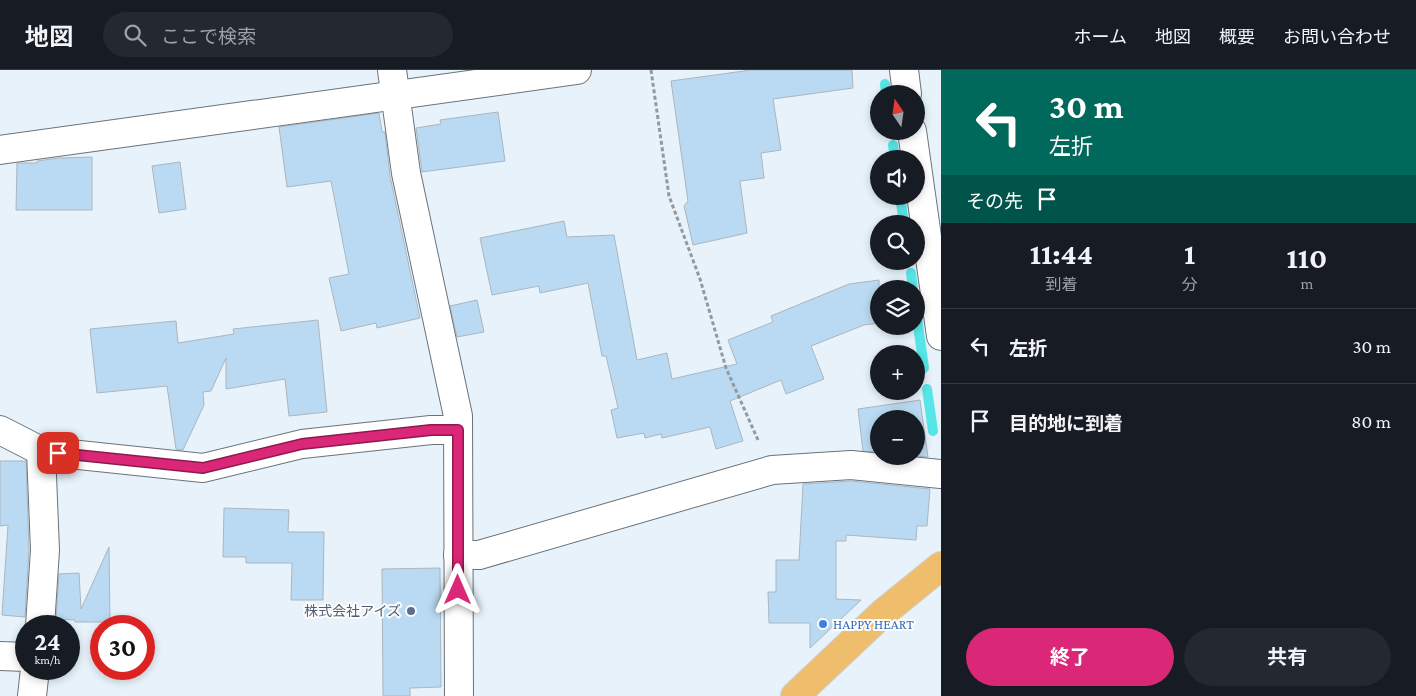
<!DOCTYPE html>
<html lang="ja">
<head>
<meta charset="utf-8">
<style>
  body { margin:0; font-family:"Crimson Pro","Noto Sans JP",serif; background:#242831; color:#f1f3f6; height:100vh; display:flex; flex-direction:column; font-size:19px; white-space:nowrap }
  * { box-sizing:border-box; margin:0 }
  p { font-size:16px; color:#9ea1a6 }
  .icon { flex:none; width:28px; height:28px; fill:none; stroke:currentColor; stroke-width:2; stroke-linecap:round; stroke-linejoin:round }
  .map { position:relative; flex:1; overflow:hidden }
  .drawer { display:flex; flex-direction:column; background:#171b24; width:475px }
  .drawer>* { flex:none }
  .guide { background:#00695c; color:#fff; overflow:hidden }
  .needle { width:32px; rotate:347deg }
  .fabs { position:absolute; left:870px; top:15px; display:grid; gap:10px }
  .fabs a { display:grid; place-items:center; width:55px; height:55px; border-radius:50%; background:#171b24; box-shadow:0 2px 8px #0003; font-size:25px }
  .speed { position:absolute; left:15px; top:545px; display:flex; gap:10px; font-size:25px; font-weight:700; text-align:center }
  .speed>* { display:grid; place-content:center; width:65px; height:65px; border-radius:50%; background:#171b24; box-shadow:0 2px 8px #0003; line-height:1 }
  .speed small { font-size:12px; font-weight:400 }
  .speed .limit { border:8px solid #d22; background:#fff; color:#111 }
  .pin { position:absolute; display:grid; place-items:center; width:42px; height:42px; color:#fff; margin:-21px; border-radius:10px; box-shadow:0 2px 8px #0006 }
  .me { position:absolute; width:55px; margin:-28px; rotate:0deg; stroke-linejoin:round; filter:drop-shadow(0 0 4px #0008) }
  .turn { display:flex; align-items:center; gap:18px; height:105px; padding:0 25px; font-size:22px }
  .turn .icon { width:65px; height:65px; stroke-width:2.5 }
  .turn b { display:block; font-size:35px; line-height:42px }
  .then { display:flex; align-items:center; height:48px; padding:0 25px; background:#0003; gap:10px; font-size:19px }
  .eta { display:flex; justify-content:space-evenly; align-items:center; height:85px; text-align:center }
  .eta b { font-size:30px; font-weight:700; line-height:35px }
  .cta { display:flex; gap:10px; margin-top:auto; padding:10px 25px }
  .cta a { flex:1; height:58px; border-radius:30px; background:#db2777; color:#fff; font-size:20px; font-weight:700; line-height:58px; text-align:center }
  .cta a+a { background:#242831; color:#f1f3f6 }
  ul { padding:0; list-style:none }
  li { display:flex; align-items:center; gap:15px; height:75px; padding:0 25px; border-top:1px solid #363941 }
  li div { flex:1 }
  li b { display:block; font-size:19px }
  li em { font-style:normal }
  header { display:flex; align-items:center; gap:30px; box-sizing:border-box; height:70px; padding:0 25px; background:#171b24; border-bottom:1px solid #363941 }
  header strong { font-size:24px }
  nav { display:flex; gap:28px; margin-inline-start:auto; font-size:18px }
  .search { width:350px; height:45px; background:#242831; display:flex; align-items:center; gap:12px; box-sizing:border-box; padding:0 18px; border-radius:28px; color:#9ea1a6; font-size:19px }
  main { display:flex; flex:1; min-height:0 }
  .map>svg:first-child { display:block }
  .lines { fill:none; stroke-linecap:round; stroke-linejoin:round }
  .stream { stroke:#57e6e8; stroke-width:10 }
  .building { fill:#b9daf2; stroke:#acb6be }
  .minor-casing { stroke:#6a737a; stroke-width:30 }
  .major-casing { stroke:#d0d0d1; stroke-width:30 }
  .path { stroke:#929aa0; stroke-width:3; stroke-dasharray:4 2.5; stroke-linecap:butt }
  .minor { stroke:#fff; stroke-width:28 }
  .major { stroke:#eebe6d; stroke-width:28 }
  .route-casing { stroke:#8e194d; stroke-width:12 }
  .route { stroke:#db2777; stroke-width:9 }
  .service-dot { fill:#5c6f8a; stroke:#fdfdfd; stroke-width:2 }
  .shop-dot { fill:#3f7fe0; stroke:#fdfdfd; stroke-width:2 }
  .labels { text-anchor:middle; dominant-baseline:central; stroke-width:4; stroke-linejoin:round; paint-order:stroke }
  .service-label { font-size:14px; fill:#4e5e75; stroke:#fdfdfd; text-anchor:end }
  .shop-label { font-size:14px; fill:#366cbe; stroke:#fdfdfd; text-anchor:start }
</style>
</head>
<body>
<header>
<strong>地図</strong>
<div class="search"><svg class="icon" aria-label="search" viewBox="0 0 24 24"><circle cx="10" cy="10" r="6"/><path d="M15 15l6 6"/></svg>ここで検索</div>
<nav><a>ホーム</a><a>地図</a><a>概要</a><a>お問い合わせ</a></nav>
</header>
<main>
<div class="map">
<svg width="941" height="626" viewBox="0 0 941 626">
  <rect width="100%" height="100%" fill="#e7f2fa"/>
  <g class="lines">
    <g class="stream">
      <polyline points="885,14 886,24"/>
      <polyline points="893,75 895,89"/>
      <polyline points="900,126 904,154"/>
      <polyline points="911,203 913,219"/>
      <polyline points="916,241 924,298"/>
      <polyline points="927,319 933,361"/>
    </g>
  </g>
  <g class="building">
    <polygon points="751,0 852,0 853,18 773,29 781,80 761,83 764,108 740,111 747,163 693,175 684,136 688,131 671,11"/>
    <polygon points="498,42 505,91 422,102 416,58 441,54 440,50"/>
    <polygon points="379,43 382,62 385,62 390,106 420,248 377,258 376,253 341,261 329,208 349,204 331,111 287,117 279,57"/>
    <polygon points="92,87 92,140 16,140 17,93 37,93 37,91 59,88"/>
    <polygon points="180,92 186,139 159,143 152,96"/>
    <polygon points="564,151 567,167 614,165 637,290 667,283 672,309 737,294 728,270 773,252 771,246 849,214 879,210 879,253 864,255 811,276 824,309 786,324 781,310 730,331 743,371 716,379 710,357 662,368 661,364 645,368 644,363 617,368 611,340 618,338 606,286 602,286 588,213 540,223 539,216 492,225 480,168"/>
    <polygon points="477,230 484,262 457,267 450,236"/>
    <polygon points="318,250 327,342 289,346 285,309 226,319 226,288 211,321 203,322 204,335 183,380 176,379 167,316 97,323 90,259 176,251 178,273 234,264 233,259"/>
    <polygon points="920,330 928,387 916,386 916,349 879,349 879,382 863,381 858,339"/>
    <polygon points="0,391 26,391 29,480 25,547 2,545 8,455 0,456"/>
    <polygon points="851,411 930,419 927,456 917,456 916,470 846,465 846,471 836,471 836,529 861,530 810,578 810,553 769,553 768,522 776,522 776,490 799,490 803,414"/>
    <polygon points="224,438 289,440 288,462 324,462 323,530 291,530 292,493 246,493 246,487 223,487"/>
    <polygon points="109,477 110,552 75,552 75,550 56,549 59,504 79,503 81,539"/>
    <polygon points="440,498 441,617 410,618 410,626 383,626 382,499"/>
  </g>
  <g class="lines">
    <g class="minor-casing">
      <g id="minor">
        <polyline points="392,0 406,103 458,346 459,626"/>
        <polyline points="904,0 907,24"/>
        <polyline points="912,61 941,266"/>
        <polyline points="0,80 577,0"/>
        <polyline points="0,360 41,381 203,398 302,374 431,360 458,360"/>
        <polyline points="458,485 479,485 772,400 851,395 941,404"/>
        <polyline points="40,556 45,480 41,381"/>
        <polyline points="0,586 26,587"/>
        <polyline points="32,626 35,599"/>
      </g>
    </g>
    <g class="major-casing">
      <polyline id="major" points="795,626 883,543 941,496"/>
    </g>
    <polyline class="path" points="651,0 669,126 700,209 726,298 758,370"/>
    <use href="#minor" class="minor"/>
    <use href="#major" class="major"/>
  </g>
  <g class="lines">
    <g class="route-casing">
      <polyline id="route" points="58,383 203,398 302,374 431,360 458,360 458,520"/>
    </g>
    <use href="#route" class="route"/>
  </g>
  <circle class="service-dot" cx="411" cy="541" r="5"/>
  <circle class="shop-dot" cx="823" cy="554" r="5"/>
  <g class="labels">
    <g class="service-label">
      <text x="401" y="541">株式会社アイズ</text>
    </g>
    <g class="shop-label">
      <text x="833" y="554">HAPPY HEART</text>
    </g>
  </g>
</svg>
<div class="fabs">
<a><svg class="needle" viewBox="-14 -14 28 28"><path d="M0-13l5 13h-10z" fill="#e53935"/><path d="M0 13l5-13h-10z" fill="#9ea1a6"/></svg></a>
<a><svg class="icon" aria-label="sound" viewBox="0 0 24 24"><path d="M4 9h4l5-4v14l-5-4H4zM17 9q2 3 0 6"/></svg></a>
<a><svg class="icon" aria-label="search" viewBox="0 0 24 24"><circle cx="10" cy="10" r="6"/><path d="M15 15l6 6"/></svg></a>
<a><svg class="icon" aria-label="layers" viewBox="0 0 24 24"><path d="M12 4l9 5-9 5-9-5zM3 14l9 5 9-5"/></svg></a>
<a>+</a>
<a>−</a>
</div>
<div class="speed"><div>24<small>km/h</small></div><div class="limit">30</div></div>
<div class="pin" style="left:58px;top:383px;background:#d93025"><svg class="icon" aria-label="arrive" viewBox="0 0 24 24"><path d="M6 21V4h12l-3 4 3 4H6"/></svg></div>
<svg class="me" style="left:458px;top:520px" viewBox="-20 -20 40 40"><path d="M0-17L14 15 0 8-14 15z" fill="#db2777" stroke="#fff" stroke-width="4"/></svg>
</div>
<section class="drawer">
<div class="guide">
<div class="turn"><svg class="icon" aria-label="left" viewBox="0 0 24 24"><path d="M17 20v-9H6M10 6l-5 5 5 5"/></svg><div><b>30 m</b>左折</div></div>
<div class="then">その先<svg class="icon" aria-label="arrive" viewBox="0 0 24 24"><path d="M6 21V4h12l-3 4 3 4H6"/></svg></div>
</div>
<div class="eta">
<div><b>11:44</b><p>到着</p></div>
<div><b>1</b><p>分</p></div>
<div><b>110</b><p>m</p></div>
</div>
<ul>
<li><svg class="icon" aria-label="left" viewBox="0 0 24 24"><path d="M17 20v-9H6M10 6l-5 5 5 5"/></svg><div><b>左折</b></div><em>30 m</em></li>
<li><svg class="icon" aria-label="arrive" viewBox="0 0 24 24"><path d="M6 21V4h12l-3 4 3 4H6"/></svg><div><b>目的地に到着</b></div><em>80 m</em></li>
</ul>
<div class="cta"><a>終了</a><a>共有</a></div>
</section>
</main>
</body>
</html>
